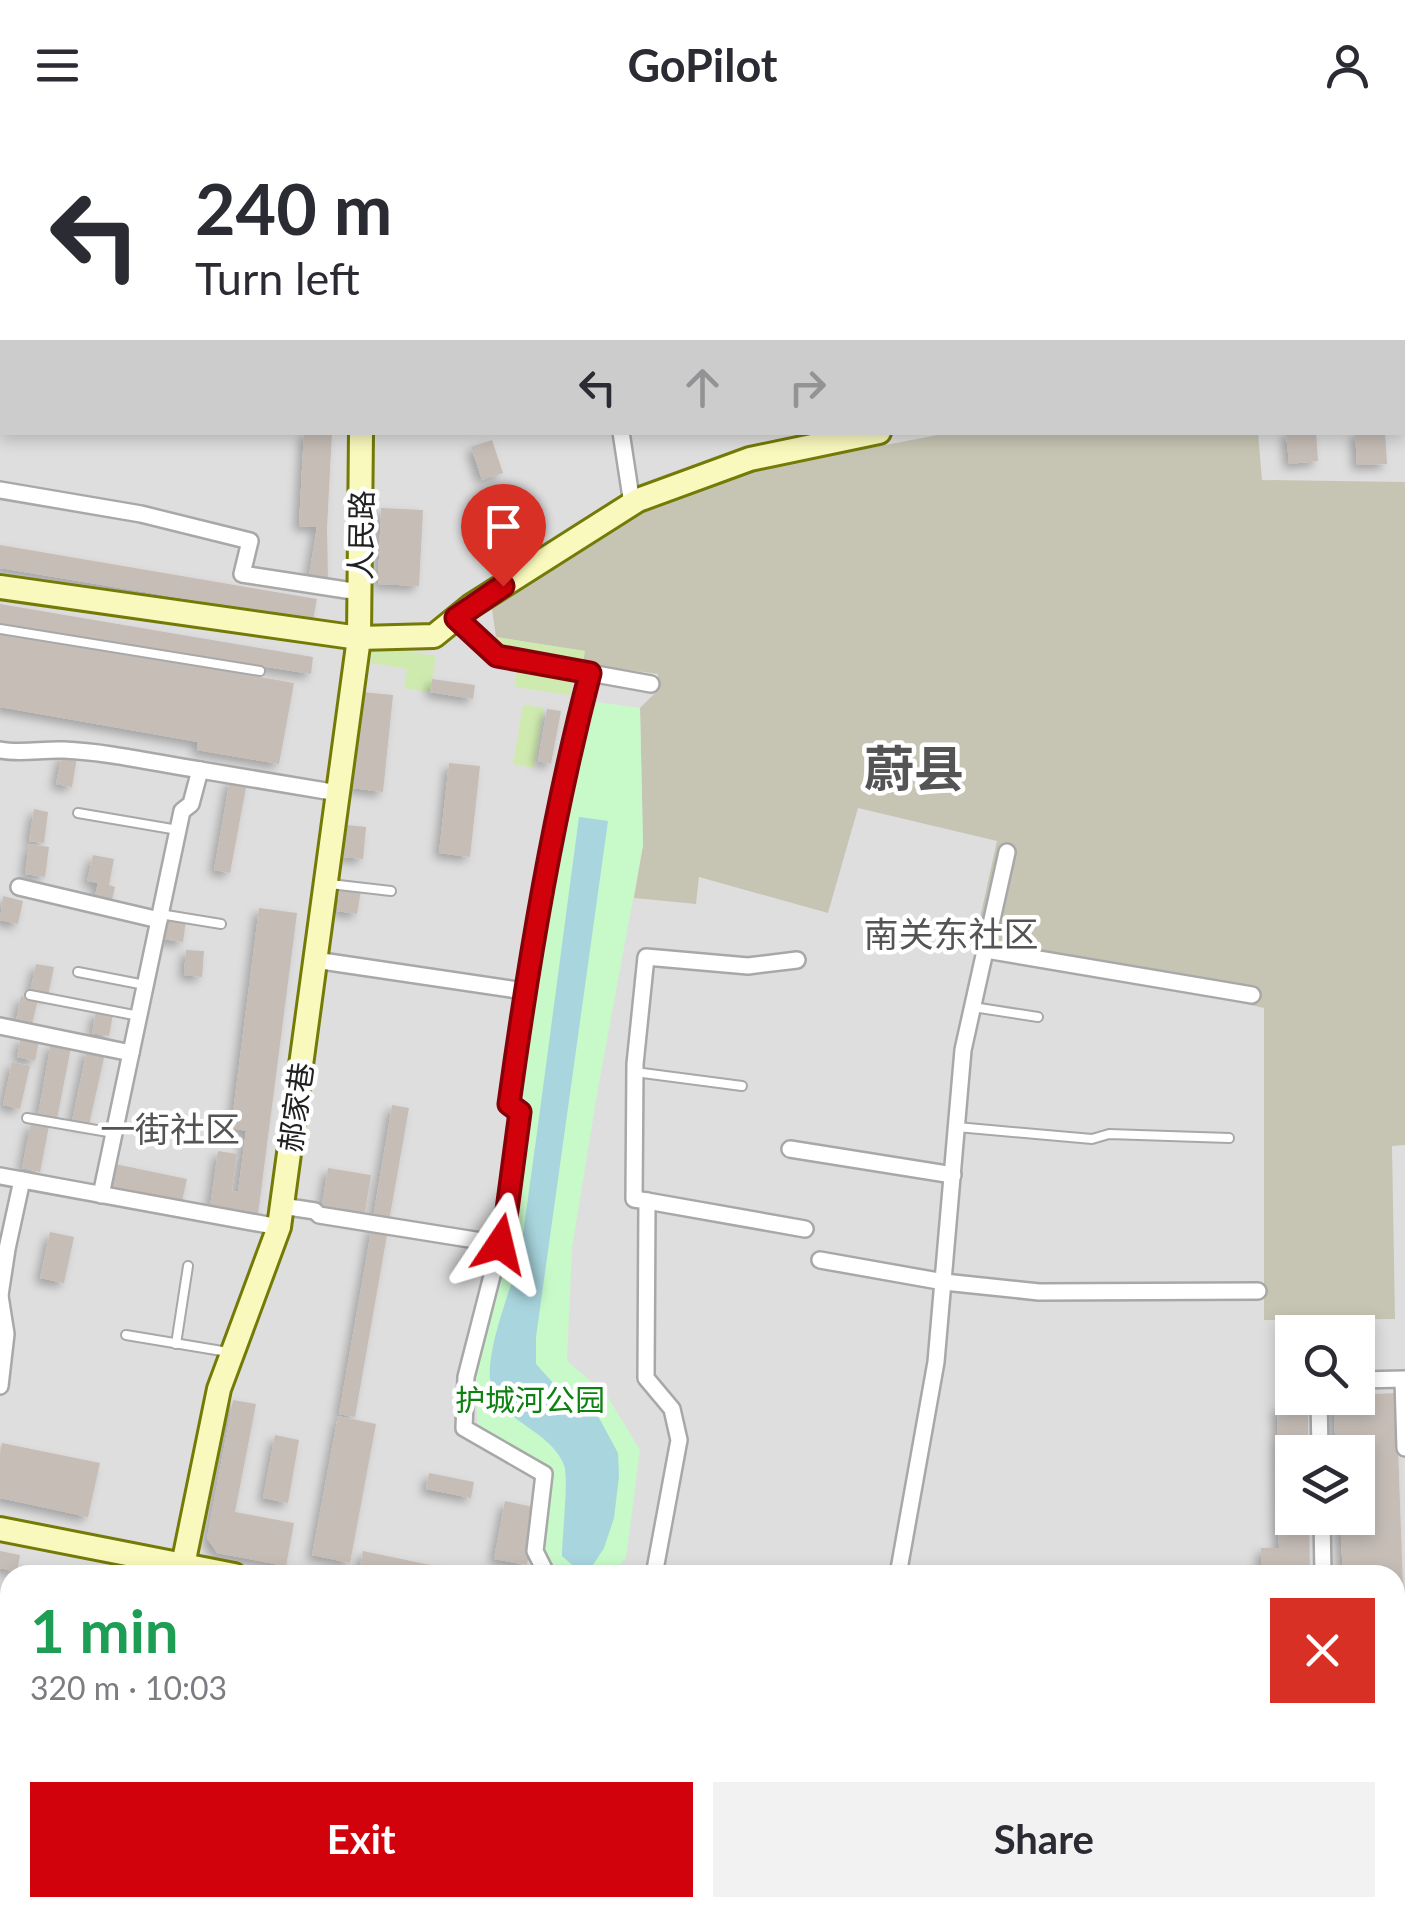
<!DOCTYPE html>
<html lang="en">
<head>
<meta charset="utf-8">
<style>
  body { margin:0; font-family:Lato,"Noto Sans SC",sans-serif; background:#f2f2f3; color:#2b2b33; height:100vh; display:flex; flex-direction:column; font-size:38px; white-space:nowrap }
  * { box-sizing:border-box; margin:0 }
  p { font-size:32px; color:#7c7c81 }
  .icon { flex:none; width:55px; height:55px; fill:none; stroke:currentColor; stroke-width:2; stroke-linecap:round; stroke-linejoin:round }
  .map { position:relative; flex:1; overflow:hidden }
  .details { position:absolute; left:0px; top:1435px; width:1405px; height:352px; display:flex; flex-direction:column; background:#fff; border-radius:30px 30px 0 0; box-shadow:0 5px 15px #0003 }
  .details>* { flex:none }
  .guide { position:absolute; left:0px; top:0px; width:1405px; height:305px; box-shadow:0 5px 15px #0003; background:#fff; color:#2b2b33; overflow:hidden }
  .controls { position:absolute; left:1275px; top:1185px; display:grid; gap:20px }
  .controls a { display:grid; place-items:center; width:100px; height:100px; border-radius:0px; background:#fff; box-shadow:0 5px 15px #0003; font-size:50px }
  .pin { position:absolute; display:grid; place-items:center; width:85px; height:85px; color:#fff; margin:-102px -42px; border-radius:50% 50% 50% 0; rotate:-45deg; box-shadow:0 0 10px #0007 }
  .pin .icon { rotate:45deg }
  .me { position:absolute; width:110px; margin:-55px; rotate:10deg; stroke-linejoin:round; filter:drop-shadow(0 0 8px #0008) }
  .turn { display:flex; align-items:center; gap:35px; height:210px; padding:0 30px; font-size:45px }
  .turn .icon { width:130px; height:130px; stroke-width:2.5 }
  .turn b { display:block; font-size:70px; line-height:85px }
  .lanes { display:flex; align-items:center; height:95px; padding:0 30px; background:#0003; justify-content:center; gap:50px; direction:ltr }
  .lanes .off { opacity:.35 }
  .round { display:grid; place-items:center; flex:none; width:105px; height:105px; border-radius:0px; background:#f2f2f3 }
  .overview { display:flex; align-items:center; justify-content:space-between; height:170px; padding:0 30px }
  h1 { font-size:60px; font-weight:700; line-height:75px; color:#1e9e55 }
  .action { display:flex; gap:20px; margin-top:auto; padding:20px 30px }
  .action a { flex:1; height:115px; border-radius:0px; background:#d1020c; color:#fff; font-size:40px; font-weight:700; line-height:115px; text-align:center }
  .action a+a { background:#f2f2f3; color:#2b2b33 }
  header { display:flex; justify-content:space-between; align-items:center; height:130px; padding:0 30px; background:#fff; font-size:45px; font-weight:700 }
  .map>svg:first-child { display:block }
  .residential { fill:#dfdede; fill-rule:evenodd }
  .construction { fill:#c6c5b3 }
  .grass { fill:#cfeaaf }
  .park { fill:#c7f9c9 }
  .water { fill:#a9d5de }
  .building { fill:#c6bdb7; filter:url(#shadow) }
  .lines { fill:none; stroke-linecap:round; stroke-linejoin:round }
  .lane-casing { stroke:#a8a8a8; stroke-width:12 }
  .street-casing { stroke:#a8a8a8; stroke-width:20 }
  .secondary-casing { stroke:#747a06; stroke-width:28 }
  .path { stroke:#f97972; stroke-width:2.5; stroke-dasharray:5 5; stroke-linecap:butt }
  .lane { stroke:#fff; stroke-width:8 }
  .street { stroke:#fff; stroke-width:15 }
  .secondary { stroke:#f9f9be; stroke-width:22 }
  .route-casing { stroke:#880108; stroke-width:25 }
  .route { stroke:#d1020c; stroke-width:18 }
  .labels { text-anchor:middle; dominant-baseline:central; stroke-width:9; stroke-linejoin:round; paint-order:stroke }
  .street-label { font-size:30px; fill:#212121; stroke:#fff }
  .park-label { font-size:30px; fill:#0d8211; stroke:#fff }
  .quarter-label { font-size:35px; fill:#545454; stroke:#fff }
  .town-label { font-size:50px; font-weight:bold; fill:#545454; stroke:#fff }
</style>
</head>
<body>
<header><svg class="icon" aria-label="menu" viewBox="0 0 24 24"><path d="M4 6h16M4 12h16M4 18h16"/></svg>GoPilot<svg class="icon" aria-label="person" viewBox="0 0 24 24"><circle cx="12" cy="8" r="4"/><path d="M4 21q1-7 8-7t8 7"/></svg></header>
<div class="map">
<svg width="1405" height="1787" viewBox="0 0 1405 1787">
  <defs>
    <filter id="shadow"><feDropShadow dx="-5" dy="5" stdDeviation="5" flood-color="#0004"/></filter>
  </defs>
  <rect width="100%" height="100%" fill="#f1eee8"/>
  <path class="residential" d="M 0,0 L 1405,0 L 1405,1787 L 0,1787 ZM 2,2 L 1402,2 L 1402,302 L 2,302 ZM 1292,1202 L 1358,1202 L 1358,1268 L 1292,1268 ZM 1292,1322 L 1358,1322 L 1358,1388 L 1292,1388 ZM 10,1445 L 1395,1445 L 1395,1778 L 10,1778 Z"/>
  <polygon class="construction" points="948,303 1258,303 1262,350 1405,352 1405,1015 1392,1016 1395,1189 1264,1190 1264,878 974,815 997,711 858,678 828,783 699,747 696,774 634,768 643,715 640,578 657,561 658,544 583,534 584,521 496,507 491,472 608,401 651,379 740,343"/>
  <g class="grass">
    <polygon points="496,507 585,521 583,534 497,520"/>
    <polygon points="373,516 436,526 430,562 404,558 407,539 370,533"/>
    <polygon points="517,538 573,546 570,565 515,557"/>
    <polygon points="523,575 544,578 534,638 513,634"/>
  </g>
  <path class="park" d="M 589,571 L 640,578 L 643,715 L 597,964 L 572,1118 L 567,1231 L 606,1264 L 640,1320 L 626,1428 L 609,1445 L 556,1445 L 544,1426 L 553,1347 L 478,1296 L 475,1251 L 481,1210 L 506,1111 L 524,970 L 516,961 C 535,830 555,699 589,571 Z"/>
  <path class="water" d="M 579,687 L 608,691 L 536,1207 L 536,1234 L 554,1254 L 598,1286 L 618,1323 L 619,1346 L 614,1388 L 604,1418 L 593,1435 L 577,1439 L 562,1426 C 562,1408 569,1347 564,1335 C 547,1293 485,1292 490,1236 C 494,1194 515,1153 522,1111 C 542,970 560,828 579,687 Z"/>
  <g class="building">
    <polygon points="304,302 332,302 327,398 328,450 309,446 317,397 299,396"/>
    <polygon points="1286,302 1316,302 1318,331 1289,334"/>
    <polygon points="1355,302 1385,302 1387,334 1357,335"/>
    <polygon points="492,310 503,343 482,350 471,317"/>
    <polygon points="381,378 423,380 419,456 378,454"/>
    <polygon points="0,415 317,469 313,490 0,438"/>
    <polygon points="0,474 313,527 311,544 0,495"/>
    <polygon points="0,501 294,553 279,634 197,620 198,612 0,577"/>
    <polygon points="432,549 475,555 473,569 430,562"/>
    <polygon points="362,562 393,565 383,662 352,658"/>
    <polygon points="547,579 561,581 551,634 538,631"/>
    <polygon points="62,624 77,627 72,657 56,654"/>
    <polygon points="449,633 480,636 470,727 439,723"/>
    <polygon points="230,649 247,652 230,743 214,740"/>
    <polygon points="34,679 48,682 44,713 29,711"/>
    <polygon points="346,695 366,697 363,729 343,727"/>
    <polygon points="29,714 49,717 45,747 25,744"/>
    <polygon points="93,725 114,729 109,755 115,757 111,774 94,770 98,753 87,751"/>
    <polygon points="340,757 361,760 357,784 337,781"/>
    <polygon points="3,766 23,771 18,794 0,790"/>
    <polygon points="259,778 297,783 258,1084 210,1077 218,1021 237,1024 232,1061 238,1062 246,1001 231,998"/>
    <polygon points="166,787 186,790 183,812 162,809"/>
    <polygon points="186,820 204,821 202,847 184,845"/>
    <polygon points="36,834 54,837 48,866 30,862"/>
    <polygon points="21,866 38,870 32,894 16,891"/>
    <polygon points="96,881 113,884 109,906 92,903"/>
    <polygon points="21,907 39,911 35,931 17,927"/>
    <polygon points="51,913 71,917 57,989 38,985"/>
    <polygon points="87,919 105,923 89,995 72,991"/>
    <polygon points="12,932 30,936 20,979 3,975"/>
    <polygon points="392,975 409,978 389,1091 373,1088"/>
    <polygon points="31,993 49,996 40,1042 22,1038"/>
    <polygon points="115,1034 187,1049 182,1071 110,1057"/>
    <polygon points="328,1038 371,1045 364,1088 321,1081"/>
    <polygon points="372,1096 388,1099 355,1287 339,1284"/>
    <polygon points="50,1102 74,1107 64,1153 40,1148"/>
    <polygon points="1396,1263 1405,1513 1395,1519 1395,1445 1343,1445 1340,1388 1358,1388 1358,1322 1336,1322 1333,1268 1358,1268 1358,1265"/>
    <polygon points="233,1270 256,1274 235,1382 294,1393 286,1436 217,1423 207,1408"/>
    <polygon points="1277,1276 1308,1276 1308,1322 1292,1322 1292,1388 1309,1388 1310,1445 1262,1445 1261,1418 1279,1418"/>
    <polygon points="338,1286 376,1294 350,1433 312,1425"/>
    <polygon points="275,1305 299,1310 288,1373 263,1368"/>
    <polygon points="2,1313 100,1333 88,1387 0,1368 0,1325"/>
    <polygon points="429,1343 474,1352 471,1368 426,1359"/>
    <polygon points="505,1371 538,1378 527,1435 494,1429"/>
    <polygon points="0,1421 20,1425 17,1442 0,1438"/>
    <polygon points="363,1421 459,1441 458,1445 371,1445 359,1442"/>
    <polygon points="8,1701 10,1702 8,1785 0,1784 0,1741"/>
    <polygon points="1395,1756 1405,1758 1405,1787 1357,1787 1358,1778 1395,1778"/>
    <polygon points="111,1778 139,1778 138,1787 109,1787"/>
  </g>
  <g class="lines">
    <g class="lane-casing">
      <g id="lane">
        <polyline points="831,0 832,2"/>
        <polyline points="748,1 760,0"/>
        <polyline points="0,499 260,541"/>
        <polyline points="78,683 178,700"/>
        <polyline points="330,754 391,761"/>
        <polyline points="160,784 221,794"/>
        <polyline points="78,842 145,855"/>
        <polyline points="30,865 139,886"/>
        <polyline points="973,877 1038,887"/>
        <polyline points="635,942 742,956"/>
        <polyline points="27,988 114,1003"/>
        <polyline points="957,997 1092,1009 1109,1004 1229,1008"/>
        <polyline points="126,1205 228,1222"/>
        <polyline points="176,1214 188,1136"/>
        <polyline points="358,1787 360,1778"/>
      </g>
    </g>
    <g class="street-casing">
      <g id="street">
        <polyline points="575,0 575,2"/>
        <polyline points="1402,68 1405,68"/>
        <polyline points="1402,158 1405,160"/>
        <polyline points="621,302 632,374"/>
        <polyline points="0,360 141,384 250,411 242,444 359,462"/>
        <path d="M 457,487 L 497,526 L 590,543 C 553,685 529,829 509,974 L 520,982 L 505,1095 L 466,1247 L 464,1298 L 544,1344 L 535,1421 L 547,1445"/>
        <polyline points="590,543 651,554"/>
        <path d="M 0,620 C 21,624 43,619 64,620 C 109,622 155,633 200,640"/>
        <polyline points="19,757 159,790 101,1065"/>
        <polyline points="159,790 182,681 191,674 200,640 338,663"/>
        <polyline points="986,820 1252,865"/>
        <polyline points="315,830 524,861"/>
        <polyline points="0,896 131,923"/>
        <polyline points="790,1019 953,1045"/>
        <polyline points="0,1046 279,1097"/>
        <polyline points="647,1071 805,1099"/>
        <polyline points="282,1076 315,1081 319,1085 500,1114"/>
        <polyline points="820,1130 944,1152 1039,1162 1258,1161"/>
        <polyline points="0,1165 7,1119 22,1050"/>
        <polyline points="0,1166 6,1204 0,1256"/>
        <polyline points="1358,1250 1405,1249"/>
        <polyline points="1403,1250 1405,1318"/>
        <polyline points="1319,1268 1320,1322"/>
        <polyline points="1322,1388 1323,1445"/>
        <polyline points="654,1445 679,1310 672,1279 646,1248 647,1071 634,1069 635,934 646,827 748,836 797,830"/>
        <polyline points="898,1445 936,1232 963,920 1007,722"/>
        <polyline points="102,1787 104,1778"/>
        <polyline points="180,1787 181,1778"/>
        <polyline points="633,1787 636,1778"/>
        <polyline points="831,1787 833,1778"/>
        <polyline points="1236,1787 1238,1778"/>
      </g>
    </g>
    <g class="secondary-casing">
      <g id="secondary">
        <polyline points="303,0 303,2"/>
        <polyline points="1390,0 1390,2"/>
        <polyline points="0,457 359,508 434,506 471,476 638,370 750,329 879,302"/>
        <polyline points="0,1399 234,1445"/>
        <polyline points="183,1435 219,1259 279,1097 359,508 361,302"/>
        <polyline points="1395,1545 1405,1538"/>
        <polyline points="1405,1566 1405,1603"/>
        <polyline points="1395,1656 1405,1657"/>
      </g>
    </g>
    <polyline class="path" points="459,1787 462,1778"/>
    <use href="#lane" class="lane"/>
    <use href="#street" class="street"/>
    <use href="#secondary" class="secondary"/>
  </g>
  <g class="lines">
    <g class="route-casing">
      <path id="route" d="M 500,1114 L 505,1095 L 520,982 L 509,974 C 529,829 553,685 590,543 L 497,526 L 456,488 L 503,456"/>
    </g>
    <use href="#route" class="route"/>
  </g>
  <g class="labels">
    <g class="street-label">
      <text transform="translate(360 405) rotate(-89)">人民路</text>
      <text transform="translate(295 977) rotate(-82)">郝家巷</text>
    </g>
    <g class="park-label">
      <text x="530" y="1269">护城河公园</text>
    </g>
    <g class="quarter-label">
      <text x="951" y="803">南关东社区</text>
      <text x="170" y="998">一街社区</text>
    </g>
    <g class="town-label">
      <text x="914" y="638">蔚县</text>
    </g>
  </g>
</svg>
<div class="controls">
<a><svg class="icon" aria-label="search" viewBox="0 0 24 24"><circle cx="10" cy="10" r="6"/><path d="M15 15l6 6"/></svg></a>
<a><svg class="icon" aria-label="layers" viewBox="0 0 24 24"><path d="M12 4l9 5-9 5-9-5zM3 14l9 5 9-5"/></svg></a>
</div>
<div class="pin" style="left:503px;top:456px;background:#d93025"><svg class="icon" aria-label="arrive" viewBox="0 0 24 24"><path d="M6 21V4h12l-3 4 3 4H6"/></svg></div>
<svg class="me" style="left:500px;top:1114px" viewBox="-20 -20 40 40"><path d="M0-17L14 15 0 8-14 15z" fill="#d1020c" stroke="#fff" stroke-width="4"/></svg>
<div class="guide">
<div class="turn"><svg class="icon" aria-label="left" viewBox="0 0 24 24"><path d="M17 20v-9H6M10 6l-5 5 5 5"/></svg><div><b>240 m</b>Turn left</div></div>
<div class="lanes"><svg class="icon" aria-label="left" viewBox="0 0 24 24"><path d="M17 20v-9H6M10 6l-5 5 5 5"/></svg><svg class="icon off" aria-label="ahead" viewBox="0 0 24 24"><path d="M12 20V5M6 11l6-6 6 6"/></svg><svg class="icon off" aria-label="right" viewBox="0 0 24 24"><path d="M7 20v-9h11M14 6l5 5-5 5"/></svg></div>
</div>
<section class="details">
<div class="overview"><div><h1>1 min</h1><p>320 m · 10:03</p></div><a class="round" style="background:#d93025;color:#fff"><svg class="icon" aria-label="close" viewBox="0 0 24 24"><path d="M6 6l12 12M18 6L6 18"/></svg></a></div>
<div class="action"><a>Exit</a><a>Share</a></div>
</section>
</div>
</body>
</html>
